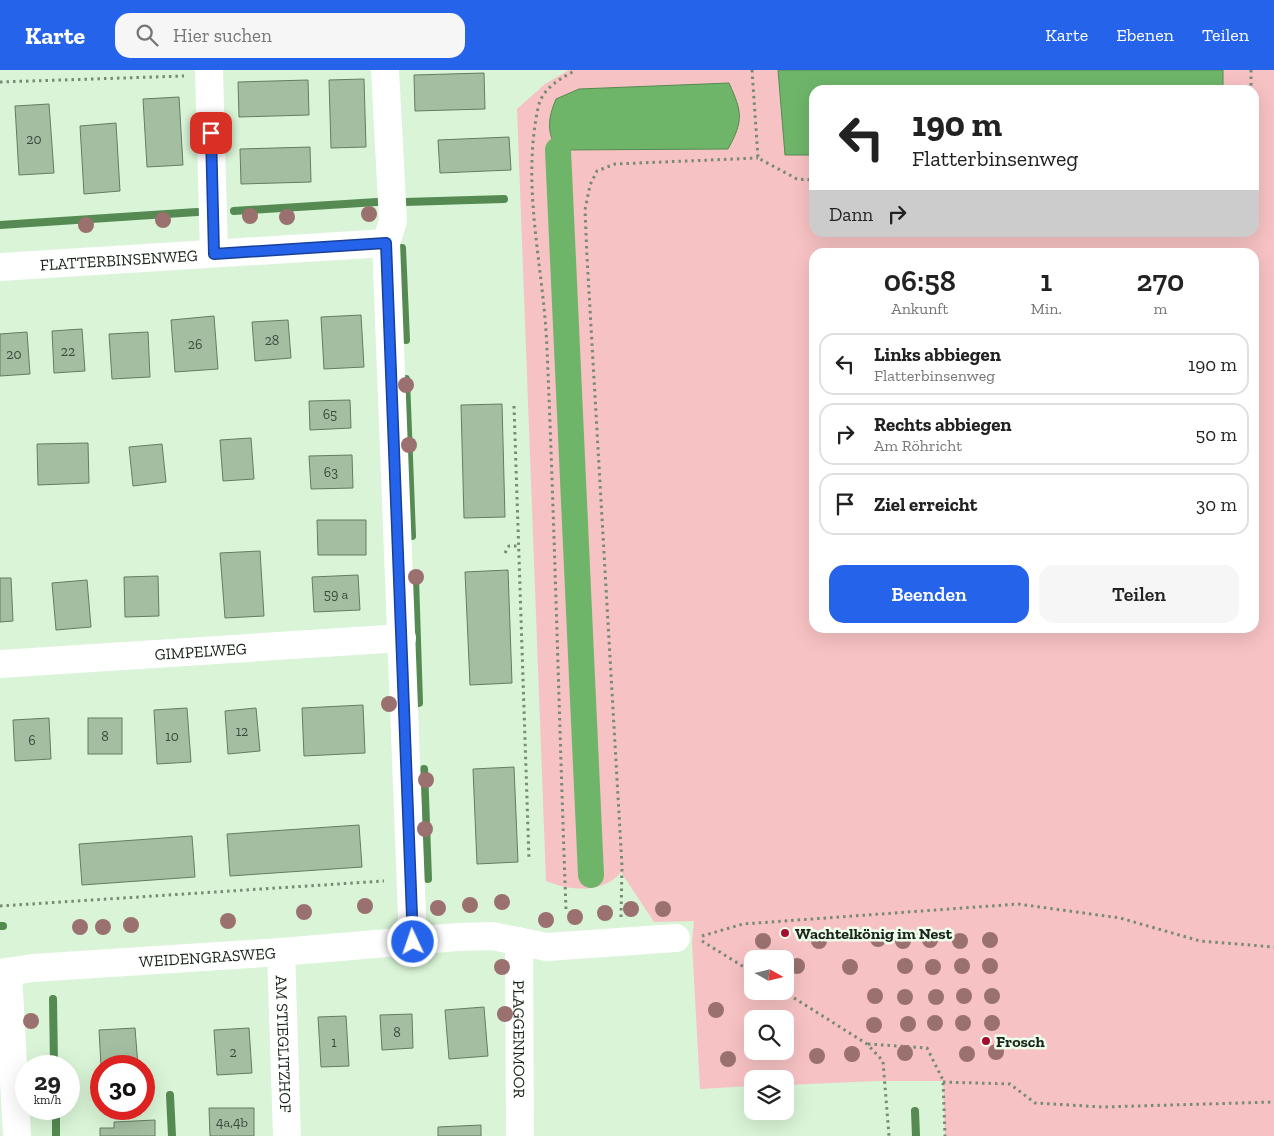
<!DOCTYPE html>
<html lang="de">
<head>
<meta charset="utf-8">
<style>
  body { margin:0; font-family:"Zilla Slab",serif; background:#f6f6f6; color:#222; height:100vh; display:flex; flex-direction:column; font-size:19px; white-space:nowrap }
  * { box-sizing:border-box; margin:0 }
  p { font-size:16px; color:#767676 }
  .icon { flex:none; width:28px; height:28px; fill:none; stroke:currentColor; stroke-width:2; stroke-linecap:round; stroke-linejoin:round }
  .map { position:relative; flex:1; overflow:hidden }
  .panel { position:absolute; left:809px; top:178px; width:450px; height:385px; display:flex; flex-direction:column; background:#fff; border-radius:15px; box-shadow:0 5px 20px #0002 }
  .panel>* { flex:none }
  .top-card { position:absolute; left:809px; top:15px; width:450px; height:152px; border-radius:15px; box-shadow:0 5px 20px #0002; background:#fff; color:#222; overflow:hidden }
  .needle { width:32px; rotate:98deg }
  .tools { position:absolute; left:744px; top:880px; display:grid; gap:10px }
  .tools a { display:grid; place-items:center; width:50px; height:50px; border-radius:10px; background:#fff; box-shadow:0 5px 20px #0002; font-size:25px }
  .speed { position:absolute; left:15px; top:985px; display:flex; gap:10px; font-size:25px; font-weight:700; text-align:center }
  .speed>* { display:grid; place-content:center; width:65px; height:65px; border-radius:50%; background:#fff; box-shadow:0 5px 20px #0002; line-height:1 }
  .speed small { font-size:12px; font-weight:400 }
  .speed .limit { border:8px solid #d22; background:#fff; color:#111 }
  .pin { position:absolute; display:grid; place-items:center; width:42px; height:42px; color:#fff; margin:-21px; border-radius:10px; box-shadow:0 2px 8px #0006 }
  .me { position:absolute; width:55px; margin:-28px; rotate:357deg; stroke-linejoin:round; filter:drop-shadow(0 0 4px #0008) }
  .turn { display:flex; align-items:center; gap:18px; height:105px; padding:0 20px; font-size:22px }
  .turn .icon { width:65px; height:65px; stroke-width:2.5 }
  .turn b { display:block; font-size:35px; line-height:42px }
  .then { display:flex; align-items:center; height:48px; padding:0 20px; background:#0003; gap:10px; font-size:19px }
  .eta { display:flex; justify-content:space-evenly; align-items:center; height:85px; text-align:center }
  .eta b { font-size:30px; font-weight:600; line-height:35px }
  .primary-button { display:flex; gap:10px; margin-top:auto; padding:10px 20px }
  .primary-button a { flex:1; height:58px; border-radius:15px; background:#2563eb; color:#fff; font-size:20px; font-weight:600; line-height:58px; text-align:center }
  .primary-button a+a { background:#f6f6f6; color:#222 }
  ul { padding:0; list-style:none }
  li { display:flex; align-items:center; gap:15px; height:62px; margin:0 10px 8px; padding:0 10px; border:2px solid #e0e0e0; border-radius:15px }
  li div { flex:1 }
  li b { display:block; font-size:19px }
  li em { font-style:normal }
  header { display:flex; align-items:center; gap:30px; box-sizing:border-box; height:70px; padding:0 25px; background:#2563eb; color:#fff }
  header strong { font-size:24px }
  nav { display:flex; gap:28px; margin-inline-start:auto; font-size:18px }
  .search { width:350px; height:45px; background:#f6f6f6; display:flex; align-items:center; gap:12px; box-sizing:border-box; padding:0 18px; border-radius:15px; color:#767676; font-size:19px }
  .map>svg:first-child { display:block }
  .green { fill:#f7c2c3; fill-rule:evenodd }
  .water { fill:#6eb56a; stroke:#558a52 }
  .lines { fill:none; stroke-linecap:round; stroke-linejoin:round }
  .stream { stroke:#558a52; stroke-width:8 }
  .canal { stroke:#6eb56a; stroke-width:26 }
  .building { fill:#a3bea1; stroke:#647d62 }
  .path { stroke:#778a76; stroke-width:3; stroke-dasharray:2.5 4; stroke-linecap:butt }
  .minor { stroke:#fff; stroke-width:28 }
  .tree { fill:#9a716f }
  .route-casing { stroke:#184099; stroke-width:12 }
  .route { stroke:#2563eb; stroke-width:9 }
  .poi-dot { fill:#a60b30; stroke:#edfeec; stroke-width:2 }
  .labels { text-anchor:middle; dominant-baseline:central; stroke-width:5; stroke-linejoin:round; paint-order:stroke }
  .number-label { font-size:14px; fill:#3c4b3c }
  .street-label { font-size:16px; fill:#1a251a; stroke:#edfeec }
  .poi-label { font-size:16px; font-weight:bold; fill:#1a251a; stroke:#edfeec; text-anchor:start }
</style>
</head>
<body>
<header>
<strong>Karte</strong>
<div class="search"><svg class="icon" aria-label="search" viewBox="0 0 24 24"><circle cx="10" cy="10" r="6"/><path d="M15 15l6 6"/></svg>Hier suchen</div>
<nav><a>Karte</a><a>Ebenen</a><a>Teilen</a></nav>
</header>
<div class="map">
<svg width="1274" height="1066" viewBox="0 0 1274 1066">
  <rect width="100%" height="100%" fill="#d9f4d6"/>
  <path class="green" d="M 569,0 L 778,0 L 785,85 L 814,85 L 814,162 L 1254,162 L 1254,20 L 1223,20 L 1223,0 L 1274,0 L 1274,1066 L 945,1066 L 943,1011 L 877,1011 L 785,1015 L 785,1009 L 752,1009 L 752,1016 L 700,1019 L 692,872 L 694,851 L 654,852 L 621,802 C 604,824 569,821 546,811 L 517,39 L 545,14 ZM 814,182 L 1254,182 L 1254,558 L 814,558 ZM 752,889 L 785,889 L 785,921 L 752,921 ZM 752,949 L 785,949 L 785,981 L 752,981 Z"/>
  <g class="water">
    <polygon points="778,0 1223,0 1223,20 814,20 814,85 785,85"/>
    <path d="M 729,13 C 742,42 744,50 728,79 L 558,80 C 546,63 548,48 556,29 L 579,19 Z"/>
  </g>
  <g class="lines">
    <g class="stream">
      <polyline points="405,132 504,129"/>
      <polyline points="234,141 377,132"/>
      <polyline points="0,155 197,142"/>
      <polyline points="402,178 406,270"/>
      <polyline points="406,309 412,466"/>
      <polyline points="415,508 419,633"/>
      <polyline points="424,699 428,809"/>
      <polyline points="0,856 3,856"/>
      <polyline points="53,929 54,996"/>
      <polyline points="170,1025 172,1066"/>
      <polyline points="56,1039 56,1066"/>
      <polyline points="915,1041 916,1066"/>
    </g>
    <polyline class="canal" points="558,80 591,805"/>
  </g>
  <g class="building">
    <polygon points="484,3 485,39 415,41 414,5"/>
    <polygon points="364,9 366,77 331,78 329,10"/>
    <polygon points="308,10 309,45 239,47 238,12"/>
    <polygon points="179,27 183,95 147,97 143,29"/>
    <polygon points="49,34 54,103 19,105 15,36"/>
    <polygon points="116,53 120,121 84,124 80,56"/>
    <polygon points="509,67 511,100 440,103 438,70"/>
    <polygon points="310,77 311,112 241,114 240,79"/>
    <polygon points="361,245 364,297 324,299 321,247"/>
    <polygon points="214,246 218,299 175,302 171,250"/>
    <polygon points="288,250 291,288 255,291 252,252"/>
    <polygon points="82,259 85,301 54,303 52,261"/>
    <polygon points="27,262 30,304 0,306 0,264"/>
    <polygon points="148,262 150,307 112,309 109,264"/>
    <polygon points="350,330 351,358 310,360 309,331"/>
    <polygon points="502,334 505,447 464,448 461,335"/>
    <polygon points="251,368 254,409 223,411 220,370"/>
    <polygon points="88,373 89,413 38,415 37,374"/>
    <polygon points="162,374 166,412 133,416 129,377"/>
    <polygon points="352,385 353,418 311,419 309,386"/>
    <polygon points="317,450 366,450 366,485 318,485"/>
    <polygon points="260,481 264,546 225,548 220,483"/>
    <polygon points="508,500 512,613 470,615 465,502"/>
    <polygon points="358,505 360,540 314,542 312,507"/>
    <polygon points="158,506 159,546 125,547 124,507"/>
    <polygon points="0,508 11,508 13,551 0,552"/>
    <polygon points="87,510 91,557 56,560 52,513"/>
    <polygon points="363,635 365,683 304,686 302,638"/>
    <polygon points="187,638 191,692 157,694 154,640"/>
    <polygon points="256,638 260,681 228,684 225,641"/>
    <polygon points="49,648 51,689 15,691 13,650"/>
    <rect x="88" y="648" width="34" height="36"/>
    <polygon points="514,697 518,792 477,794 473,699"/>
    <polygon points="359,755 362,797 230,806 227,764"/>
    <polygon points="192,766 195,807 82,815 79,774"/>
    <polygon points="484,937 488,986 449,989 445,940"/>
    <polygon points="412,944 413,978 382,980 380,945"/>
    <polygon points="346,946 349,996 321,997 318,947"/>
    <polygon points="135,958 138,996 101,996 99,960"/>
    <polygon points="249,958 252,1003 217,1005 214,960"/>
    <polygon points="209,1038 254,1038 254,1066 210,1066"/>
    <polygon points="155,1050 155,1066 100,1066 100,1058 114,1058 114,1052"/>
    <polygon points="481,1055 481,1066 438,1066 438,1057"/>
  </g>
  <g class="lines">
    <g class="path">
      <polyline points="752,0 758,88 797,109 814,110"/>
      <polyline points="1251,0 1251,20"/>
      <polyline points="0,12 184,6"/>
      <polyline points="514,336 529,790"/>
      <polyline points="505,483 509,476 518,476"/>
      <polyline points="0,836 384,811"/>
      <path d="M 566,839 C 559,652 555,465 547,279 C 544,198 521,119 538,38 C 542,18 560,9 576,0"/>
      <polyline points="621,847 622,796 587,187 585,140 590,115 597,101 615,94 758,88"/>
      <polyline points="702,866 743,854 1018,834 1120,848 1200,871 1274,877"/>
      <polyline points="702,871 752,902"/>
      <polyline points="783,921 867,974 883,991 889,1066"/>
      <polyline points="868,974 927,978 943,1010 945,1066"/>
      <polyline points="943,1012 1010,1014 1035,1033 1103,1037 1274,1032"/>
    </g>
    <g class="minor">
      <polyline points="209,0 214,183"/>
      <polyline points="385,0 393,151 386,173 413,871"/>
      <path id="s1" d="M 0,197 L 386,173"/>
      <path id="s2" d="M 0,594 L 402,568"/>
      <path id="s3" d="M 519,871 L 520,1066"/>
      <path id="s4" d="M 281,882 L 287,1066"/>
      <polyline points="8,902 17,1066"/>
      <path id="s5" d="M 0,903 L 33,898 L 281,882 L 458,867 L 492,866 L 547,877 L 676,868"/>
    </g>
  </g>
  <g class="tree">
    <circle cx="369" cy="144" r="8"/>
    <circle cx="250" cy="146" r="8"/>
    <circle cx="287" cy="147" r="8"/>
    <circle cx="163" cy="150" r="8"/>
    <circle cx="86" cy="155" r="8"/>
    <circle cx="406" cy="315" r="8"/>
    <circle cx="409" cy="375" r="8"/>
    <circle cx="416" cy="507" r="8"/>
    <circle cx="389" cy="634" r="8"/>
    <circle cx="426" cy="710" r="8"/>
    <circle cx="425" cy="759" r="8"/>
    <circle cx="502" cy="832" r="8"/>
    <circle cx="470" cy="835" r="8"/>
    <circle cx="365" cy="836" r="8"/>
    <circle cx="438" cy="838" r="8"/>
    <circle cx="631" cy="839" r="8"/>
    <circle cx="663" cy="839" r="8"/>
    <circle cx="304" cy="842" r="8"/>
    <circle cx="605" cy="843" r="8"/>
    <circle cx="575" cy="847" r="8"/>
    <circle cx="546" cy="850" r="8"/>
    <circle cx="228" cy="851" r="8"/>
    <circle cx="131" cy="855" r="8"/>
    <circle cx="80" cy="857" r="8"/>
    <circle cx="103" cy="857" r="8"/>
    <circle cx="878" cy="869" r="8"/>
    <circle cx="930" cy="870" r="8"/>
    <circle cx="990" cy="870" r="8"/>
    <circle cx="763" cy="871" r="8"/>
    <circle cx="819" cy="871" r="8"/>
    <circle cx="903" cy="871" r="8"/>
    <circle cx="960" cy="871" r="8"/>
    <circle cx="797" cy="896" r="8"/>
    <circle cx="905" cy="896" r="8"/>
    <circle cx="962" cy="896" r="8"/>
    <circle cx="990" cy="896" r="8"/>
    <circle cx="502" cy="897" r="8"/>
    <circle cx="850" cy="897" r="8"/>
    <circle cx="933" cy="897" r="8"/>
    <circle cx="875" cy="926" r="8"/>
    <circle cx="964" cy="926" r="8"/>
    <circle cx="992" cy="926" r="8"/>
    <circle cx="905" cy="927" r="8"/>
    <circle cx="936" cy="927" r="8"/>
    <circle cx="716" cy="940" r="8"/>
    <circle cx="505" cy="944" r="8"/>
    <circle cx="31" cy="951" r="8"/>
    <circle cx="935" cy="953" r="8"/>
    <circle cx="963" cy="953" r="8"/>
    <circle cx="992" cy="953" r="8"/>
    <circle cx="908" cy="954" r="8"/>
    <circle cx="874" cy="955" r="8"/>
    <circle cx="996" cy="982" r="8"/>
    <circle cx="905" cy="983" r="8"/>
    <circle cx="852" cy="984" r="8"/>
    <circle cx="967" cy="984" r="8"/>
    <circle cx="817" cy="986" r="8"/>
    <circle cx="728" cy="989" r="8"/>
  </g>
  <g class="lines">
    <g class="route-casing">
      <polyline id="route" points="211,63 214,184 386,173 413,872"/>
    </g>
    <use href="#route" class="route"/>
  </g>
  <g class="poi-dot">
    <circle cx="785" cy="863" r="5"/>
    <circle cx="986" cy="971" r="5"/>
  </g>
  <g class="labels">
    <g class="number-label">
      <text x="34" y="69">20</text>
      <text x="272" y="270">28</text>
      <text x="195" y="274">26</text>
      <text x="68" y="281">22</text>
      <text x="14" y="284">20</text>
      <text x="330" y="344">65</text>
      <text x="331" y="402">63</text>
      <text x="336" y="524">59 a</text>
      <text x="242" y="661">12</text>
      <text x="105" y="666">8</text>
      <text x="172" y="666">10</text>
      <text x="32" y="670">6</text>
      <text x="397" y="962">8</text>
      <text x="334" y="972">1</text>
      <text x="233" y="982">2</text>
      <text x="232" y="1052">4a,4b</text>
    </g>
    <g class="street-label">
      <text stroke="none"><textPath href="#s1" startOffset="119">FLATTERBINSENWEG</textPath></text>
      <text stroke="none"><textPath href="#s2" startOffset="201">GIMPELWEG</textPath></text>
      <text stroke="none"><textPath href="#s5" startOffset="208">WEIDENGRASWEG</textPath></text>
      <text stroke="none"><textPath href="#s3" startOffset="98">PLAGGENMOOR</textPath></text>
      <text stroke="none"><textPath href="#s4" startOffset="92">AM STIEGLITZHOF</textPath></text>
    </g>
    <g class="poi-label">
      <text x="795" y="863">Wachtelkönig im Nest</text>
      <text x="996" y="971">Frosch</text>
    </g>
  </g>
</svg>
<div class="tools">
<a><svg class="needle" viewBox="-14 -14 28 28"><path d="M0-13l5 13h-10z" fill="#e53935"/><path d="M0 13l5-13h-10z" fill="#767676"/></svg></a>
<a><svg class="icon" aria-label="search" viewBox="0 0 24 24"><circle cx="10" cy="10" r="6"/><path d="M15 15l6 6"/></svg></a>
<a><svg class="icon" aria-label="layers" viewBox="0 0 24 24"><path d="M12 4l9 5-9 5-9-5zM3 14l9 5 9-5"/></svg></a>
</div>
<div class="speed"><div>29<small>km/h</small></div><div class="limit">30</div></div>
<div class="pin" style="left:211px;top:63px;background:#d93025"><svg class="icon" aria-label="arrive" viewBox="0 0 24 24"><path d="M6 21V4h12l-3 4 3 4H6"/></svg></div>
<svg class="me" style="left:413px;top:872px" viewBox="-20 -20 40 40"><circle r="17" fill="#2563eb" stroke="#fff" stroke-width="3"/><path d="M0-11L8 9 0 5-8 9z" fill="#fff"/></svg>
<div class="top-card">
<div class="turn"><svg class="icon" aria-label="left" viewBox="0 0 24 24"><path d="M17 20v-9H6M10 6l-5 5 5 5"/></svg><div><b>190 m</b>Flatterbinsenweg</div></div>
<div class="then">Dann<svg class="icon" aria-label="right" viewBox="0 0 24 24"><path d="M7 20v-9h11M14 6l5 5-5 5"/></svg></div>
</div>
<section class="panel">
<div class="eta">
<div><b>06:58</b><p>Ankunft</p></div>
<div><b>1</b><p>Min.</p></div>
<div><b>270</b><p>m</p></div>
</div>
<ul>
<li><svg class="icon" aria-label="left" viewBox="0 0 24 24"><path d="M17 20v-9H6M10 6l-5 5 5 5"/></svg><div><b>Links abbiegen</b><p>Flatterbinsenweg</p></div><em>190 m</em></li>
<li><svg class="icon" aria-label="right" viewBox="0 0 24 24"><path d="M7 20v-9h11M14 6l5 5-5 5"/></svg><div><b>Rechts abbiegen</b><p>Am Röhricht</p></div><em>50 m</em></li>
<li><svg class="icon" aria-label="arrive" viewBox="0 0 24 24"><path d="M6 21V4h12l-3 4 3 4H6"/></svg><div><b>Ziel erreicht</b></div><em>30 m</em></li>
</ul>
<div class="primary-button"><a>Beenden</a><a>Teilen</a></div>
</section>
</div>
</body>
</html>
